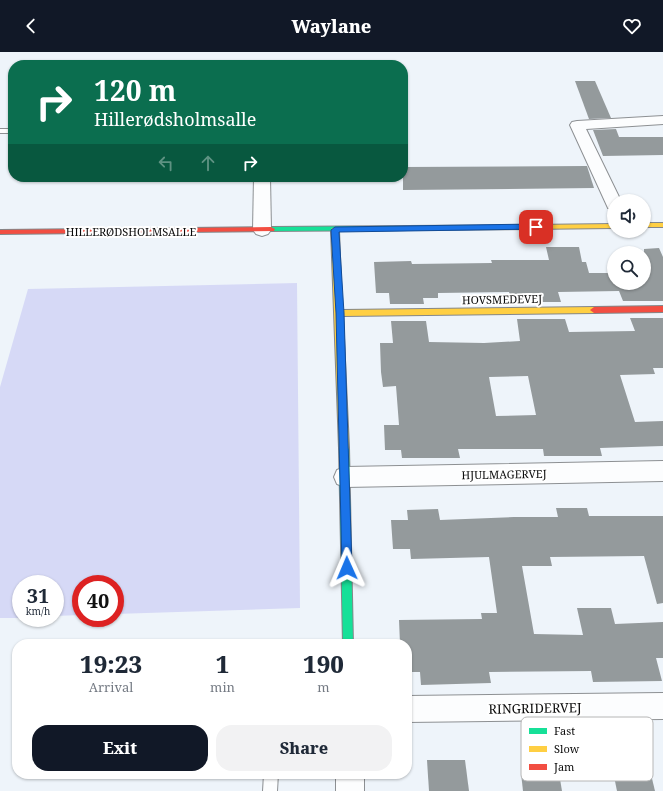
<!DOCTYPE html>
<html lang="en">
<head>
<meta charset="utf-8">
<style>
  body { margin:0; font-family:"Noto Serif",serif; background:#f2f2f3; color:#1f2937; height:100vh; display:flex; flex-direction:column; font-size:15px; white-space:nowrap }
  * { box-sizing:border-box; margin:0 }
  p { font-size:13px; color:#747a83 }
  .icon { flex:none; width:22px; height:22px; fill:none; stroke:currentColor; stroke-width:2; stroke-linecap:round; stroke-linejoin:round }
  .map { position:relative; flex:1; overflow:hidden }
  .side { position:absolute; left:12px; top:587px; width:400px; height:140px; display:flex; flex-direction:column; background:#fff; border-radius:16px; box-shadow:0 1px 3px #0004 }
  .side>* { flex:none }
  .guide { position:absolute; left:8px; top:8px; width:400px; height:122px; border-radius:16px; box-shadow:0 1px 3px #0004; background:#0b6e4f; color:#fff; overflow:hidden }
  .tools { position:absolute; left:607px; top:142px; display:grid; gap:8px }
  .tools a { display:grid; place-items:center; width:44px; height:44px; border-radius:50%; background:#fff; box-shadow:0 1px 3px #0004; font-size:20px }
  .speed { position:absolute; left:12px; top:523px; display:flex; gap:8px; font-size:20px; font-weight:700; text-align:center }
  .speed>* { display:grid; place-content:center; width:52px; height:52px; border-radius:50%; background:#fff; box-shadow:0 1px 3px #0004; line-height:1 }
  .speed small { font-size:10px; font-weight:400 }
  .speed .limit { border:6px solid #d22; background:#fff; color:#111 }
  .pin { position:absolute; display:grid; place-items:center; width:34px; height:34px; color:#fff; margin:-17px; border-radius:8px; box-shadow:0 2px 6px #0006 }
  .me { position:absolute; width:44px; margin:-22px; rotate:359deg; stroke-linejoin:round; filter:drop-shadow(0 0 3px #0008) }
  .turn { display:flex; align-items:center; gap:14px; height:84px; padding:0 20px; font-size:18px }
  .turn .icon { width:52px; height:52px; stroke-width:2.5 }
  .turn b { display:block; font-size:28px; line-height:34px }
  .lanes { display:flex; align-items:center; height:38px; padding:0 20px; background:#0003; justify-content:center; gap:20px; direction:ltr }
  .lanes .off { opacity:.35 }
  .eta { display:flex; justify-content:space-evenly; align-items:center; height:68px; text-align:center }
  .eta b { font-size:24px; font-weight:800; line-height:28px }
  .action { display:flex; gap:8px; margin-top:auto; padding:8px 20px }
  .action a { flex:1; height:46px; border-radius:16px; background:#111827; color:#fff; font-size:16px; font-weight:800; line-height:46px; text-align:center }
  .action a+a { background:#f2f2f3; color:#1f2937 }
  header { display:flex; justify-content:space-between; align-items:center; height:52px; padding:0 20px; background:#111827; color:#fff; font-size:18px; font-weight:800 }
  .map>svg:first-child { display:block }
  .pitch { fill:#d6d9f6 }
  .building { fill:#949a9c; fill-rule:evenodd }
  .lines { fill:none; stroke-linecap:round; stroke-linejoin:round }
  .lane-casing { stroke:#8d9093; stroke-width:2 }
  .street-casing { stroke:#8d9093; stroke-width:2 }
  .fast-casing { stroke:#848789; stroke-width:2 }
  .slow-casing { stroke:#848789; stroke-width:2 }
  .jam-casing { stroke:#848789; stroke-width:2 }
  .lane { fill:#fcfdfe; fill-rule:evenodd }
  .street { fill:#fcfdfe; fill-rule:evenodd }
  .fast { fill:#16e098; fill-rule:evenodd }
  .slow { fill:#ffcf43; fill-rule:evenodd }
  .jam { fill:#f24e42; fill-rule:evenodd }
  .route { fill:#1a73e8; stroke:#114b97 }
  .labels { text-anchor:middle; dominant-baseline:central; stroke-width:4; stroke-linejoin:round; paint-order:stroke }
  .street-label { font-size:11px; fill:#0b0b0b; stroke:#fff }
  .near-street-label { font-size:13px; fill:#0b0b0b; stroke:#fff }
  .key { fill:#fff; stroke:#b6b6b6; stroke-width:1 }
  .key-label { font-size:11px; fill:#0b0b0b }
</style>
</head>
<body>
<header><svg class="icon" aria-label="back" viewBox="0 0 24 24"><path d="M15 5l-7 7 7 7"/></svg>Waylane<svg class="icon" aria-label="heart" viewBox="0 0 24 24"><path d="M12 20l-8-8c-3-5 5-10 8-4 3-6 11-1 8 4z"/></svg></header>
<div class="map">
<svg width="663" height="739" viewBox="0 0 663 739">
  <rect width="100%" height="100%" fill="#eef4fa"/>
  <polygon class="pitch" points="297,231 300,556 115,562 115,532 81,532 81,563 55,564 55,532 21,532 21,566 0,566 0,335 28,237"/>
  <g class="building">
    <polygon points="575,29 595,29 611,66 589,67"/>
    <polygon points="616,77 619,85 663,85 663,103 603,104 593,78"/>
    <polygon points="587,114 594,136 403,138 403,115"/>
    <polygon points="546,195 579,195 582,210 586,210 589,221 614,221 614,231 644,231 644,197 659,196 663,205 663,249 623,249 619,239 558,240 561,250 514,250 513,246 511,246 509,240 438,241 438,246 423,246 424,252 390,252 389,241 376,241 374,210 411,209 412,212 492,211 491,208 549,208"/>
    <path d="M 630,266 L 663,266 L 663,316 L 653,316 L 655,322 L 620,323 L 635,370 L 663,369 L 663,394 L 600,396 L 602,404 L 544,404 L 543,397 L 458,397 L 460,406 L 402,406 L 401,398 L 385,398 L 384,373 L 399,373 L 396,334 L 383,335 L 381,320 L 380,291 L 393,291 L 391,269 L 426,269 L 429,290 L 484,291 L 520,289 L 517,267 L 565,267 L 569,280 L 635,279 ZM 528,324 L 536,363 L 496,364 L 489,325 Z"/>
    <polygon points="556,456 587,456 589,464 663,464 663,551 657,552 644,504 550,505 552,514 522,514 534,582 583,583 577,556 611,556 615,572 663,570 663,606 656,606 662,629 593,630 591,619 489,620 491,631 421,633 420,620 407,620 407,592 400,592 399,568 482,567 481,561 497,561 489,505 411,507 410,497 393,497 391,468 408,468 407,458 438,457 440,468 514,465 558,465"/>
    <polygon points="643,689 655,739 617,739 607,690"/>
    <polygon points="427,708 465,708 469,739 429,739"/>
    <polygon points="521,721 559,721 562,739 523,739"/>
  </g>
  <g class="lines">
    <g class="lane-casing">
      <g id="lane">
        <polygon points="0,77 8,77 12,79 8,81 0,81"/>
        <polygon points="264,722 278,722 277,739 263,739"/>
      </g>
    </g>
    <g class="street-casing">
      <g id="street">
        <polygon points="663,64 663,72 586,77 621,149 614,149 614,157 608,156 570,73 572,70 577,69"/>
        <polygon points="254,125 270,125 271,178 268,182 262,184 256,182 253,178"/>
        <polygon points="663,409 663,429 345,435 337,432 334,425 337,418 345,415"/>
        <polygon points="663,641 663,667 407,670 407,644"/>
        <rect x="336" y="722" width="28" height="17"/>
      </g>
    </g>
    <g class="fast-casing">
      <g id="fast">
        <polygon points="530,173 534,175 533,177 271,179 267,177 271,175"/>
        <polygon points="344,392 347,393 349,396 353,592 343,592 339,396 341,393"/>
      </g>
    </g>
    <g class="slow-casing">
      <g id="slow">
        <rect x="644" y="171" width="19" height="4"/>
        <polygon points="614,172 614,176 530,177 526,175 530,173"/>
        <polygon points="332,176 338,176 339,178 342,258 594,255 598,258 594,261 343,264 349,396 347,399 344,400 341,399 339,396 331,178"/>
      </g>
    </g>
    <g class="jam-casing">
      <g id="jam">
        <polygon points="271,175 275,177 274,179 0,182 0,178"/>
        <polygon points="663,254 663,260 594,261 590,258 594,255"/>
      </g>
    </g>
    <use href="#lane" class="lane"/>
    <use href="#street" class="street"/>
    <use href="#fast" class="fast"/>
    <use href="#slow" class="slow"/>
    <use href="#jam" class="jam"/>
  </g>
  <polygon class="route" points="536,172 540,175 539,177 339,180 344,261 352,516 350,519 347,521 343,519 342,516 336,261 331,178 335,175"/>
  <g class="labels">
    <g class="street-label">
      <text x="131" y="179">HILLERØDSHOLMSALLE</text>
      <text transform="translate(502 247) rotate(-1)">HOVSMEDEVEJ</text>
      <text transform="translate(504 422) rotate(-1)">HJULMAGERVEJ</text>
    </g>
    <g class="near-street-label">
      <text transform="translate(535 656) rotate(-1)">RINGRIDERVEJ</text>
    </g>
  </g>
  <rect x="521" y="665" width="132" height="64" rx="6" class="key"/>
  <rect x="529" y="676" width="18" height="6" fill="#16e098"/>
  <rect x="529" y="694" width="18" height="6" fill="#ffcf43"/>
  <rect x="529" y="712" width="18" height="6" fill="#f24e42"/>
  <g class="key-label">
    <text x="554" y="683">Fast</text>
    <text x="554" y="701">Slow</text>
    <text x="554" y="719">Jam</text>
  </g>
</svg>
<div class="tools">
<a><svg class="icon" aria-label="sound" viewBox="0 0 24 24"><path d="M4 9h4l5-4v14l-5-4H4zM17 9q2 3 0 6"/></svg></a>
<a><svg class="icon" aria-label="search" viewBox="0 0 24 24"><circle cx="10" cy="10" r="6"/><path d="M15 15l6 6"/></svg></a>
</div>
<div class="speed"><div>31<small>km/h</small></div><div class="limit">40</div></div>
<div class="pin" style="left:536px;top:175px;background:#d93025"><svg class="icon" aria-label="arrive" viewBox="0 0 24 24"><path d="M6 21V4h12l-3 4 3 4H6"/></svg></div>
<svg class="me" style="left:347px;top:516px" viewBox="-20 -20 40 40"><path d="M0-17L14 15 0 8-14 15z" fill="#1a73e8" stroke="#fff" stroke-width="4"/></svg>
<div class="guide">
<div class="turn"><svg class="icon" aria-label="right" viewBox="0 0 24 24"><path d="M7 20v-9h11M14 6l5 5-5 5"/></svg><div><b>120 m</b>Hillerødsholmsalle</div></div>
<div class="lanes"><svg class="icon off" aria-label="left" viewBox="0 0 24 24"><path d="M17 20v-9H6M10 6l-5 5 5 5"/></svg><svg class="icon off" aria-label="ahead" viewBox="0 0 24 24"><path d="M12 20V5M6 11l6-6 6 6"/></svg><svg class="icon" aria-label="right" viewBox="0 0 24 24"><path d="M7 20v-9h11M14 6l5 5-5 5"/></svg></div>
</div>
<section class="side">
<div class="eta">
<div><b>19:23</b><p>Arrival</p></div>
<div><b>1</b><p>min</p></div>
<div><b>190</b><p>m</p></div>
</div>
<div class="action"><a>Exit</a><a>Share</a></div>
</section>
</div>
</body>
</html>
